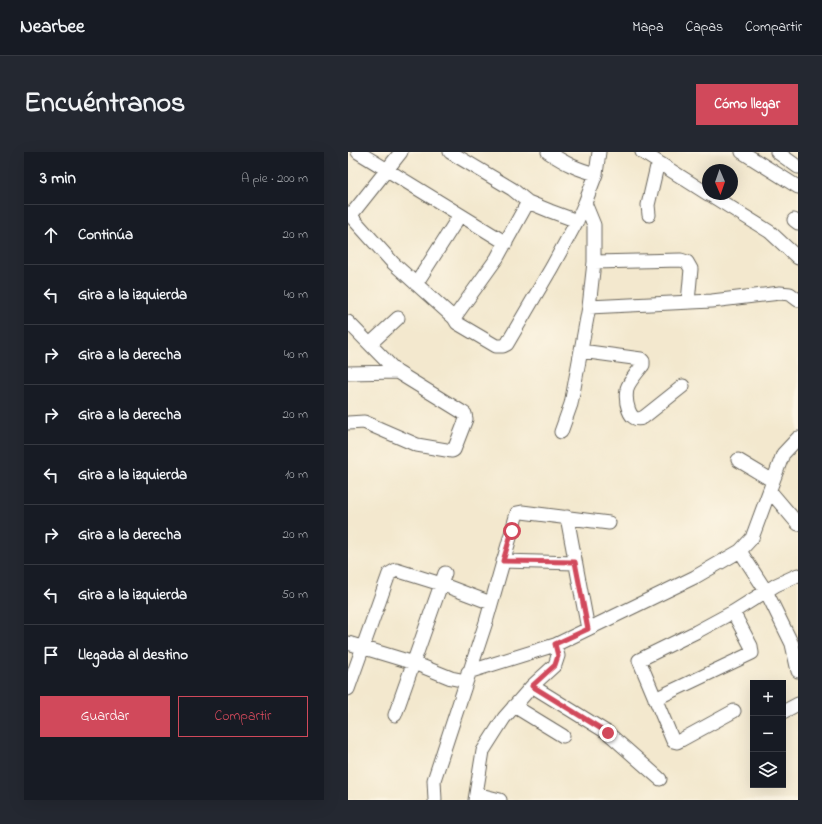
<!DOCTYPE html>
<html lang="es">
<meta charset="utf-8">
<style>
body{margin:0;font-family:"Indie Flower",sans-serif;background:#242831;color:#f1f3f6}
.controls{position:absolute;right:12px;bottom:12px;display:grid;overflow:hidden;border-radius:0px;box-shadow:0 4px 16px #0002}
.controls button{width:36px;height:36px;display:grid;place-items:center;padding:0;border:0;border-bottom:1px solid #363941;background:#171b24;color:#f1f3f6;font:20px sans-serif}
.compass{position:absolute;left:354px;top:12px;width:36px;height:36px;border-radius:50%;background:#171b24;box-shadow:0 4px 16px #0002;rotate:178deg}
.stop{position:absolute;width:12px;height:12px;margin:-9px;border:3px solid #d1495b;border-radius:50%;background:#fff}
.stop.end{background:#d1495b;border-color:#fff;box-shadow:0 1px 4px #0008}
.list{margin:0;padding:0;list-style:none}
h2{display:flex;justify-content:space-between;align-items:center;height:52px;margin:0;padding:0 16px;font-size:17px}
h2 small{font-size:13px;font-weight:400;color:#9ea1a6}
.list li{display:grid;grid-template-columns:26px 1fr auto;gap:12px;align-items:center;box-sizing:border-box;height:60px;padding:0 16px;border-top:1px solid #363941}
.list b{display:block;font-size:15px;white-space:nowrap}
.list em{font-size:13px;font-style:normal;color:#9ea1a6}
.actions{display:flex;gap:8px;padding:12px 16px}
.actions a{flex:1;padding:9px 0;border:1px solid #d1495b;border-radius:0px;text-align:center;font-size:14px;color:#d1495b}
.actions .main{background:#d1495b;color:#fff}
.icon{flex:none;width:22px;height:22px;fill:none;stroke:currentColor;stroke-width:2;stroke-linecap:round;stroke-linejoin:round}
.map{position:relative;flex:none;width:450px;height:648px;overflow:hidden;border-radius:0px}
header{display:flex;align-items:center;gap:24px;box-sizing:border-box;height:56px;padding:0 20px;background:#171b24;border-bottom:1px solid #363941}
header strong{font-size:19px}
nav{display:flex;gap:22px;margin-inline-start:auto;font-size:14px}
.intro{display:flex;align-items:center;justify-content:space-between;box-sizing:border-box;height:96px;padding:0 24px}
h1{margin:0;font-size:28px}
.button{padding:10px 18px;border-radius:0px;background:#d1495b;color:#fff;font-size:14px;font-weight:700}
main{display:flex;gap:24px;padding:0 24px}
aside{flex:1;background:#171b24;border-radius:0px;box-shadow:0 4px 16px #0002}
.map>svg:first-child{display:block}
.lines{fill:none;stroke-linecap:round;stroke-linejoin:round}
.minor-casing{stroke:#67635a;stroke-width:15}
.minor{stroke:#fff;stroke-width:13}
.route{stroke:#d1495b;stroke-width:5}
</style>
<header>
<strong>Nearbee</strong>
<nav><a>Mapa</a><a>Capas</a><a>Compartir</a></nav>
</header>
<div class="intro"><h1>Encuéntranos</h1><a class="button">Cómo llegar</a></div>
<main>
<aside>
<h2>3 min<small>A pie · 200 m</small></h2>
<ul class="list">
<li><svg class="icon" aria-label="ahead" viewBox="0 0 24 24"><path d="M12 20V5M6 11l6-6 6 6"/></svg><div><b>Continúa</b></div><em>20 m</em></li>
<li><svg class="icon" aria-label="left" viewBox="0 0 24 24"><path d="M17 20v-9H6M10 6l-5 5 5 5"/></svg><div><b>Gira a la izquierda</b></div><em>40 m</em></li>
<li><svg class="icon" aria-label="right" viewBox="0 0 24 24"><path d="M7 20v-9h11M14 6l5 5-5 5"/></svg><div><b>Gira a la derecha</b></div><em>40 m</em></li>
<li><svg class="icon" aria-label="right" viewBox="0 0 24 24"><path d="M7 20v-9h11M14 6l5 5-5 5"/></svg><div><b>Gira a la derecha</b></div><em>20 m</em></li>
<li><svg class="icon" aria-label="left" viewBox="0 0 24 24"><path d="M17 20v-9H6M10 6l-5 5 5 5"/></svg><div><b>Gira a la izquierda</b></div><em>10 m</em></li>
<li><svg class="icon" aria-label="right" viewBox="0 0 24 24"><path d="M7 20v-9h11M14 6l5 5-5 5"/></svg><div><b>Gira a la derecha</b></div><em>20 m</em></li>
<li><svg class="icon" aria-label="left" viewBox="0 0 24 24"><path d="M17 20v-9H6M10 6l-5 5 5 5"/></svg><div><b>Gira a la izquierda</b></div><em>50 m</em></li>
<li><svg class="icon" aria-label="arrive" viewBox="0 0 24 24"><path d="M6 21V4h12l-3 4 3 4H6"/></svg><div><b>Llegada al destino</b></div></li>
</ul>
<div class="actions"><a class="main">Guardar</a><a>Compartir</a></div>
</aside>
<div class="map">
<svg width="450" height="648" viewBox="0 0 450 648">
<rect width="100%" height="100%" fill="#fcf5e5"/>
<filter id="ink" filterUnits="userSpaceOnUse"><feTurbulence type="fractalNoise" baseFrequency=".025" numOctaves="2"/><feDisplacementMap in="SourceGraphic" scale="8" xChannelSelector="R" yChannelSelector="G"/><feConvolveMatrix kernelMatrix="1 2 1 2 8 2 1 2 1" color-interpolation-filters="sRGB"/></filter>
<filter id="wash" filterUnits="userSpaceOnUse"><feTurbulence type="fractalNoise" baseFrequency=".012" numOctaves="4" result="noise"/><feDisplacementMap in="SourceGraphic" scale="16" xChannelSelector="R" yChannelSelector="G"/><feGaussianBlur stdDeviation="0.9" result="paint"/><feColorMatrix in="noise" values="0 0 0 0 0 0 0 0 0 0 0 0 0 0 0 0 0 1.4 0 .05"/><feComposite in="paint" operator="in"/></filter>
<g filter="url(#wash)">
<rect width="100%" height="100%" fill="#f3e8ce"/>
</g>
<g filter="url(#ink)">
<g class="lines">
<defs>
<path id="minor" d="M10,0L158,91
M102,0L164,37L180,50L202,59L229,69
M200,0C217,11 228,17 248,22
M294,0L360,42
M394,0L450,35
M429,0L450,15
M361,42L422,80L450,106
M0,61L45,111L106,166L149,106L180,50
M3,63L53,0
M301,63L300,53L310,10
M446,68L450,71
M246,110L333,108L339,110L343,117L340,150
M68,132L112,63
M241,155L364,149L432,141L442,142L450,148
M106,166L109,171L148,194H155L159,192L204,115L229,69L237,51L248,22L251,0
M0,170L49,220L114,260L117,262L118,267L106,298L104,299L69,293L16,270L0,271
M22,192L50,166
M233,199L293,207L295,209V213C291,218 280,231 279,237C277,247 280,274 296,265L335,234
M0,221L49,220
M213,280L223,252L241,155L246,110V73L237,51
M390,308L425,329
M422,339L450,372
M219,365L240,477
M392,399L418,439L444,492L450,519
M155,409L227,411
M0,491L66,511L103,526L118,529
M120,520L207,493L347,425L392,399L404,386L435,302L450,286
M184,534L260,581L312,627
M0,537L41,422L48,418L93,432L143,451
M307,547L404,501L403,494L385,460
M166,554L215,584
M386,559L333,588L329,590L325,589L291,508L348,480L385,460L428,433L450,423
M435,560L450,552
M47,563L97,421
M128,642L152,648
M87,648L86,628L138,470L169,361L174,360L261,371
M127,648L135,599L156,566L184,534L207,513L210,504L207,493"/>
</defs>
<use href="#minor" class="minor-casing"/>
<use href="#minor" class="minor"/>
</g>
</g>
<g class="lines" filter="url(#ink)">
<path class="route" d="M164,379L155,409L227,410L240,477L207,492L210,504L207,513L184,534L260,581"/>
</g>
</svg>
<div class="controls">
<button>+</button>
<button>−</button>
<button><svg class="icon" aria-label="layers" viewBox="0 0 24 24"><path d="M12 4l9 5-9 5-9-5zM3 14l9 5 9-5"/></svg></button>
</div>
<svg class="compass" viewBox="-18 -18 36 36"><path d="M0-13l5 13h-10z" fill="#e53935"/><path d="M0 13l5-13h-10z" fill="#9ea1a6"/></svg>
<div class="stop" style="left:164px;top:379px"></div>
<div class="stop end" style="left:260px;top:581px"></div>
</div>
</main>
